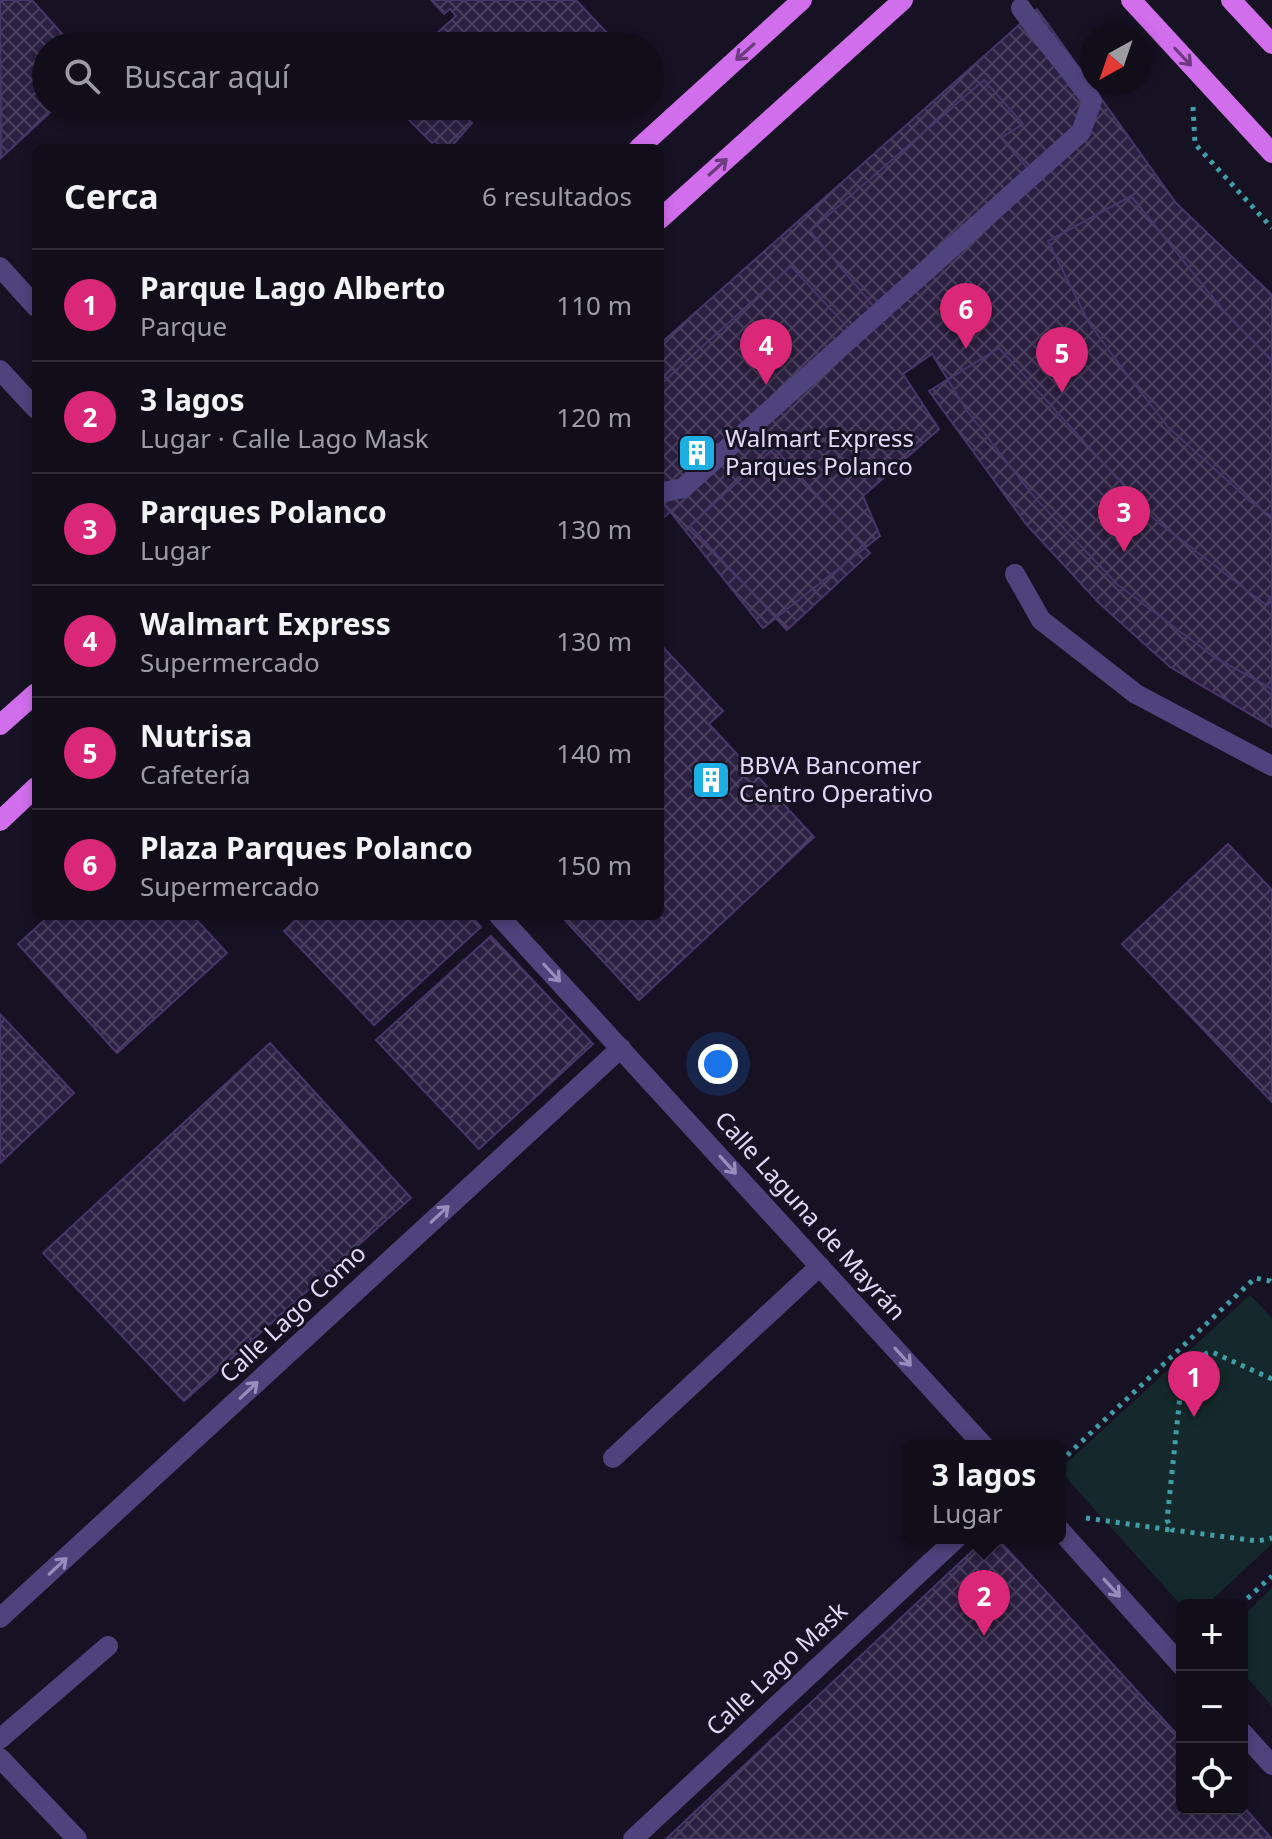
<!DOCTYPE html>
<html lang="es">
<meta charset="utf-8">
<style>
body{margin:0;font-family:"Noto Sans",sans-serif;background:#1a1723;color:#f1f3f6}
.controls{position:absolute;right:24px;bottom:24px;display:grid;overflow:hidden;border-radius:12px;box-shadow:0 4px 12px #0003}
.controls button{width:72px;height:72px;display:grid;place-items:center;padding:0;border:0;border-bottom:2px solid #302e39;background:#110e1a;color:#f1f3f6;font:40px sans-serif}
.compass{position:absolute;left:1080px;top:24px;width:72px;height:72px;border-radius:50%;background:#110e1a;box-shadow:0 4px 12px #0003;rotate:220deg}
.you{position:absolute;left:718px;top:1064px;width:28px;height:28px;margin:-20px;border:6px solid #fff;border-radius:50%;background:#1a73e8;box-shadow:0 0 0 12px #1a73e833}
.badge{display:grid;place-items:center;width:52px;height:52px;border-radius:50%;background:#db2777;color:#fff;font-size:26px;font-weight:700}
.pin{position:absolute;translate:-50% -66px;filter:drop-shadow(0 2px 4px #0008)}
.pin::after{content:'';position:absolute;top:42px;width:28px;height:24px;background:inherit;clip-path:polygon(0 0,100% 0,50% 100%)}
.popup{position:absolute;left:902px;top:1440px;width:164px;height:104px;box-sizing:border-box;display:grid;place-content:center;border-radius:12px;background:#110e1a;filter:drop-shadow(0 2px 6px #0005);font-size:26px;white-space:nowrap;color:#9c9ca2}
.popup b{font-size:30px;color:#f1f3f6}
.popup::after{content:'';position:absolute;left:50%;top:100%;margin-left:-16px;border:16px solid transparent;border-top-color:#110e1a}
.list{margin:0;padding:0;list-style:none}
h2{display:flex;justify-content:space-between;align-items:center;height:104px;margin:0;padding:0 32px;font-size:34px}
h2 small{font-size:26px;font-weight:400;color:#9c9ca2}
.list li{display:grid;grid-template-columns:52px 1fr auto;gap:24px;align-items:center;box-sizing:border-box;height:112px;padding:0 32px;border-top:2px solid #302e39}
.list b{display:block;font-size:30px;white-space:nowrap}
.list p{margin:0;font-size:26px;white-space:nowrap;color:#9c9ca2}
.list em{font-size:26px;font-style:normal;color:#9c9ca2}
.icon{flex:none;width:44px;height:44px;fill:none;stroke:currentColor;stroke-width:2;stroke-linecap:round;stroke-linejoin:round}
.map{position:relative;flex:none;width:1272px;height:1839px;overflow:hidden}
.search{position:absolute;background:#110e1a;box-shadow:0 4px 12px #0003;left:32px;top:32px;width:632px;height:88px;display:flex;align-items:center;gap:20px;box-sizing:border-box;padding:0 28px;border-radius:44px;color:#9c9ca2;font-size:30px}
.panel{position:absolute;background:#110e1a;box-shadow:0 4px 12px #0003;left:32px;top:144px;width:632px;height:776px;border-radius:12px}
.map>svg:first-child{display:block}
.green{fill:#15292c}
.building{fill:url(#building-cross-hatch);stroke:#48356b;stroke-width:2}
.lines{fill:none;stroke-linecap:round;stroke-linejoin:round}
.path{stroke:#3f9ea8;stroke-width:5;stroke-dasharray:4 6;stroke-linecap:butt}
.minor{stroke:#4e437c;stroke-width:20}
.major{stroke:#d16eec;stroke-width:20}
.oneway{stroke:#6b3b7d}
.oneway2{stroke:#988ebb}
.labels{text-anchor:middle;stroke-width:6;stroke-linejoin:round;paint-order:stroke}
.poi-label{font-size:24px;fill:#e2d9fa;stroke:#171223;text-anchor:start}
.street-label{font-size:24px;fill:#e2d9fa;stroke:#171223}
</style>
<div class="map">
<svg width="1272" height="1839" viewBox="0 0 1272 1839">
<defs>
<pattern id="building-cross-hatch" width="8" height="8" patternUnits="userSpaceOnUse" patternTransform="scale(2)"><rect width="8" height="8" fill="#2c2042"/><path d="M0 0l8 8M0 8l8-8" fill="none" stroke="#4a405e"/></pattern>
</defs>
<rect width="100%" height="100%" fill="#171223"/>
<path class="green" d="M1250,1295L1272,1318V1544L1206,1605L1182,1606L1060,1471V1469Z
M1272,1588V1706L1242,1672V1617Z"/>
<path class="building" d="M0,0H32L73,46H46V106H57L1,158Z
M431,0H576L606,32L590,46H423L456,16L450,9L444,14Z
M1037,9L1176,203L1272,295V689L1214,657L1118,585L1035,498L967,411L932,354L903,374L939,429L863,496L880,536L763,628L660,499V344Z
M984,80L1023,124L1001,138L1034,176L885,320L810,231Z
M397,106H463L459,109L472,123L450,148H442L435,141L432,143L396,107Z
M1131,196L1223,310L1272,361V517L1250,501L1168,427L1122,368L1089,323L1048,241Z
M791,266L858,339L660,521V385Z
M999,348L1154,519L1266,605L1272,595V727L1170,667L1099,603L1026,524L929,391Z
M774,448L870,553L787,630L690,526Z
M660,644L723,711L709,724L814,837L639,1000L561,916H660Z
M1228,844L1272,890V1102L1122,944Z
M49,916H193L227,953L117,1053L18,944Z
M300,916H471L481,927L374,1025L284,931Z
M491,936L593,1044L479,1149L376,1040Z
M0,1014L74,1093L0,1163Z
M270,1043L411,1198L184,1401L43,1253Z
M986,1538H997L1182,1740V1809H1242V1805L1272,1839H666Z"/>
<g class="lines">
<path class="path" d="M1193,107L1195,144L1272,228
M1272,1379L1212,1352C1200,1354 1186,1365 1182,1377L1167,1520L1172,1530L1258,1541L1272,1538
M1060,1462L1255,1278L1270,1281L1272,1283
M1086,1518L1171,1530
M1240,1605L1272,1576"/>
<path class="minor" d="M0,267L36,307
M0,370L36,409
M660,493L683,488L1081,132L1092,101C1070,69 1043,40 1021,8
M1015,574L1041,620L1136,694L1272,766
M499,916L984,1446
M613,1458L820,1266
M1060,1530L1182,1666
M0,1618L621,1048
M1242,1732L1272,1765
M0,1739L108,1646
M0,1758L77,1839
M633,1839L957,1538"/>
<path class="major" d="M1131,0L1272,153
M1231,0L1272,44
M639,148L802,0
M660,219L903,0
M0,725L36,693
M0,821L36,787"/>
</g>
<defs><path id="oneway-shaft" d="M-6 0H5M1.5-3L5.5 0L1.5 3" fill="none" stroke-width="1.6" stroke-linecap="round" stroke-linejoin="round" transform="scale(2)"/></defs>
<g class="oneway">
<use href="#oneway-shaft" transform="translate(745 52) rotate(138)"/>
<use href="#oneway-shaft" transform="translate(1183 57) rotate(47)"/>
<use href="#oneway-shaft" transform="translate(718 167) rotate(-42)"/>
</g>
<g class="oneway2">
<use href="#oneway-shaft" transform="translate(552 973) rotate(47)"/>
<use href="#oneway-shaft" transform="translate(728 1165) rotate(48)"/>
<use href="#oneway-shaft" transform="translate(440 1214) rotate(-43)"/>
<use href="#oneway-shaft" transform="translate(903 1357) rotate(48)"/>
<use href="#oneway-shaft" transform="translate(249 1390) rotate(-43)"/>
<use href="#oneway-shaft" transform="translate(58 1566) rotate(-43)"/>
<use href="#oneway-shaft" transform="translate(1112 1588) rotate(48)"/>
</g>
<defs>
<symbol id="building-square" viewBox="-11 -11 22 22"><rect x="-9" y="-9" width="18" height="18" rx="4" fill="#1dafe1" stroke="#171223"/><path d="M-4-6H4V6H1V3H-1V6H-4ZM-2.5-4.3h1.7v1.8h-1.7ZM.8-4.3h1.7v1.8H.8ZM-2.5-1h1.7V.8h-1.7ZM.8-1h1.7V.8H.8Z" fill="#fff"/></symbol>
</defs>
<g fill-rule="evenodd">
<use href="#building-square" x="675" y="431" width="44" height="44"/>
<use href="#building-square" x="689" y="758" width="44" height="44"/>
</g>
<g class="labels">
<g class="poi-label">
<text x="725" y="447">Walmart Express<tspan x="725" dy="28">Parques Polanco</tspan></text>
<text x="739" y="774">BBVA Bancomer<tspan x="739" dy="28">Centro Operativo</tspan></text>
</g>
<g class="street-label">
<text transform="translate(810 1216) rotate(48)" y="8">Calle Laguna de Mayrán</text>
<text transform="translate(293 1314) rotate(-43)" y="8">Calle Lago Como</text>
<text transform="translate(777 1669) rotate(-43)" y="8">Calle Lago Mask</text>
</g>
</g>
</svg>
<div class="controls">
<button>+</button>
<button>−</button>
<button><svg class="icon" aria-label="locate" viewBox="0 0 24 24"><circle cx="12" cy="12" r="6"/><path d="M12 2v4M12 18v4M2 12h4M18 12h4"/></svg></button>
</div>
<svg class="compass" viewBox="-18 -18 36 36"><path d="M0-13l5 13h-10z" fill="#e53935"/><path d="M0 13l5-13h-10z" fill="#9c9ca2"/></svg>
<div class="you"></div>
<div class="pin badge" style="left:1194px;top:1417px">1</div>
<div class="pin badge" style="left:984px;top:1636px">2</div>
<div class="popup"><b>3 lagos</b>Lugar</div>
<div class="pin badge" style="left:1124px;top:552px">3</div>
<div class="pin badge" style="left:766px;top:385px">4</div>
<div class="pin badge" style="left:1062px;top:393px">5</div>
<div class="pin badge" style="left:966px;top:349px">6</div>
<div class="search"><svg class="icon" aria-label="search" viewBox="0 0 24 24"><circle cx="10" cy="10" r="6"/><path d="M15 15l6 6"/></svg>Buscar aquí</div>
<section class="panel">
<h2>Cerca<small>6 resultados</small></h2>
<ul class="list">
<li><span class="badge">1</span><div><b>Parque Lago Alberto</b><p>Parque</p></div><em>110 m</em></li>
<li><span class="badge">2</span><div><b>3 lagos</b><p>Lugar · Calle Lago Mask</p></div><em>120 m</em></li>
<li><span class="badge">3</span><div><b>Parques Polanco</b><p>Lugar</p></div><em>130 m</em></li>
<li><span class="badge">4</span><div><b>Walmart Express</b><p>Supermercado</p></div><em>130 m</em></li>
<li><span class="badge">5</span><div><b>Nutrisa</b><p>Cafetería</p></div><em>140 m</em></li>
<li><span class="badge">6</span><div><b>Plaza Parques Polanco</b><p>Supermercado</p></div><em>150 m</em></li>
</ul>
</section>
</div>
